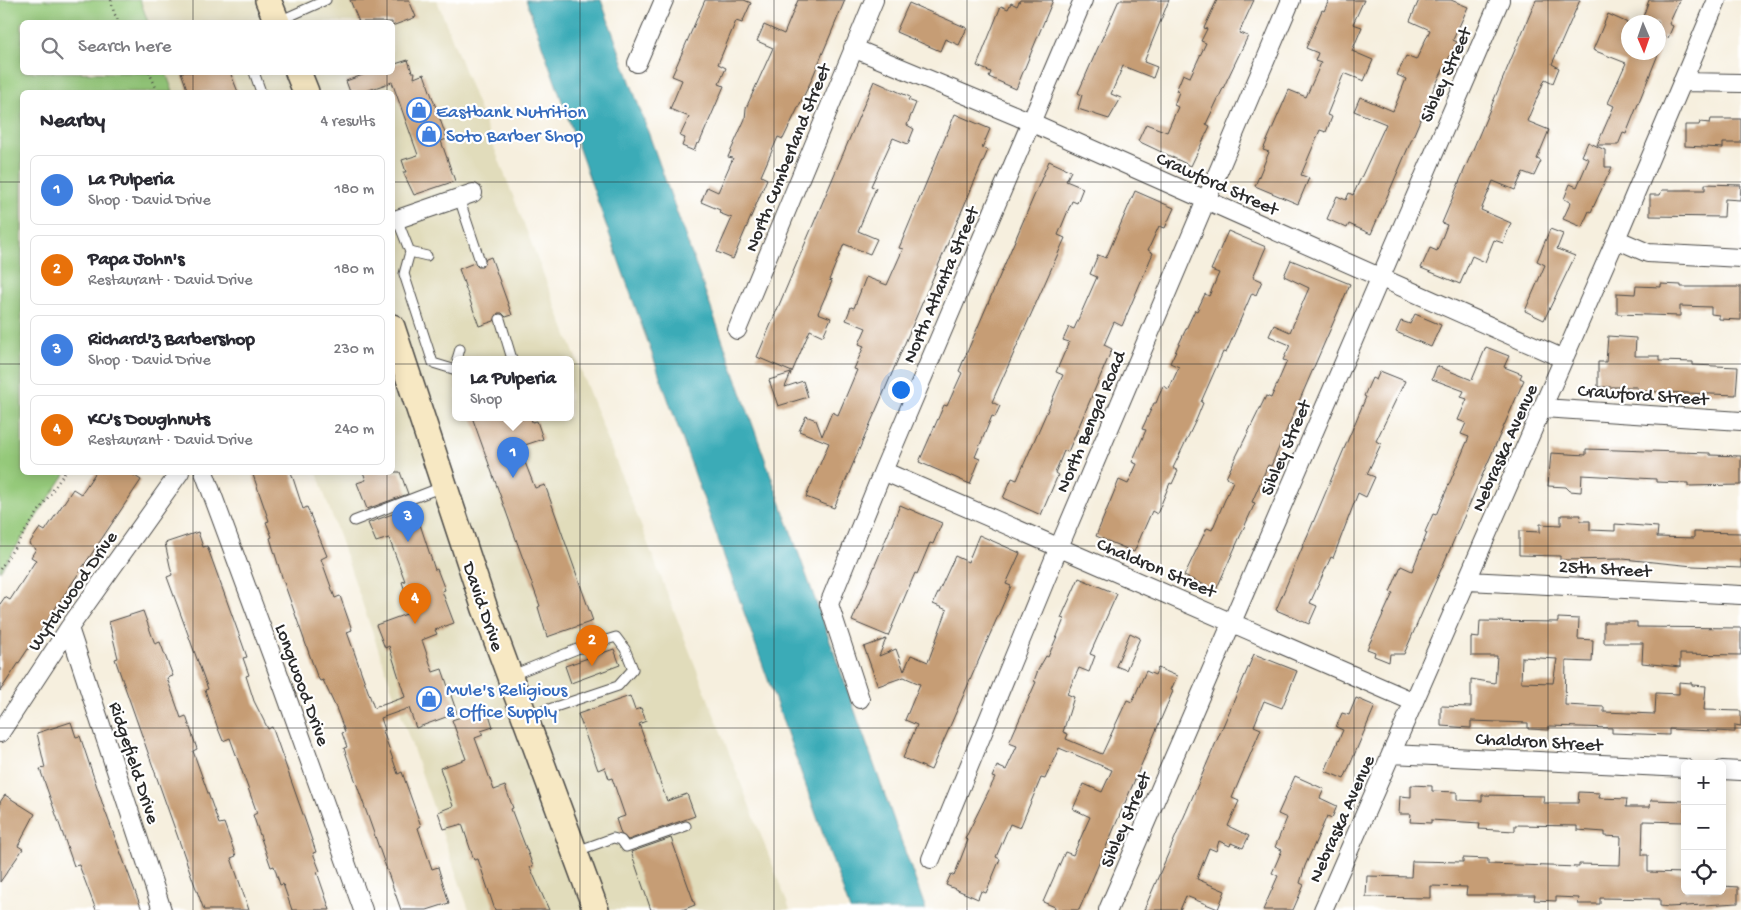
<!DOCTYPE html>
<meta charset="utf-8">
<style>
body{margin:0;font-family:"Gochi Hand",sans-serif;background:#f2f2f3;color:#2b2b33}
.controls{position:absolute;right:15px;bottom:15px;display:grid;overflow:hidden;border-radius:8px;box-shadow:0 2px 12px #0003}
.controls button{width:45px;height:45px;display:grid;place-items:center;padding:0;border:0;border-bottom:1px solid #e1e1e2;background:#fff;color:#2b2b33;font:25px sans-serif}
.compass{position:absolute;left:1621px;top:15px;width:45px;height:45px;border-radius:50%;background:#fff;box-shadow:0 2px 12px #0003;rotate:178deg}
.you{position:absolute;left:900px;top:389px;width:18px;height:18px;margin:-12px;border:4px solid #fff;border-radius:50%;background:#1a73e8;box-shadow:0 0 0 8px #1a73e833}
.badge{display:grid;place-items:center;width:32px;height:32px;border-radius:50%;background:#db2777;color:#fff;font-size:16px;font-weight:700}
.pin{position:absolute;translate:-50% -41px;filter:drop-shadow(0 1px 2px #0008)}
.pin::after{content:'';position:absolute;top:26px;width:18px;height:15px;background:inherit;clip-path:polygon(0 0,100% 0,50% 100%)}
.popup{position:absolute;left:452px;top:356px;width:122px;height:65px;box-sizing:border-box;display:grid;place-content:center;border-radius:8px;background:#fff;filter:drop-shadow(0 1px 4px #0005);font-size:16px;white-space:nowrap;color:#7c7c81}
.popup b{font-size:19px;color:#2b2b33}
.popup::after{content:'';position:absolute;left:50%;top:100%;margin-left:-10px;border:10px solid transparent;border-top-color:#fff}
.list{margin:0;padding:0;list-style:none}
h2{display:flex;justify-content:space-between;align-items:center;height:65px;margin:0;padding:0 20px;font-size:21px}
h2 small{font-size:16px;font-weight:400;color:#7c7c81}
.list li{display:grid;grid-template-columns:32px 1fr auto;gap:15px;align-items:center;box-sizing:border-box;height:70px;margin:0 10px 10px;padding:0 10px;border:1px solid #e1e1e2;border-radius:8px}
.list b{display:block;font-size:19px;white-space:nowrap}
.list p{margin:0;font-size:16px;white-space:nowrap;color:#7c7c81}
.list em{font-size:16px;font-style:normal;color:#7c7c81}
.icon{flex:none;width:28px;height:28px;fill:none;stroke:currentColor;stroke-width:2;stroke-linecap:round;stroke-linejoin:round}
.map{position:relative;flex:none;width:1741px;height:910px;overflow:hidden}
.search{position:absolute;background:#fff;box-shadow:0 2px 12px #0003;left:20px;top:20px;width:375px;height:55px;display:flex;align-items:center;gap:12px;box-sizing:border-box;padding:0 18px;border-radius:8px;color:#7c7c81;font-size:19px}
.panel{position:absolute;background:#fff;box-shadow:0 2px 12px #0003;left:20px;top:90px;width:375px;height:385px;border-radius:8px}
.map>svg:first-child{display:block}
.built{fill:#e1dcbb;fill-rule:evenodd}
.green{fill:#95c97a;stroke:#607a52}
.water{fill:#3aabb7;stroke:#326b71}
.building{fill:#c69d75;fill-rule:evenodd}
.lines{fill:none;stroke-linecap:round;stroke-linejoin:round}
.lane-casing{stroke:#494846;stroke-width:11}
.street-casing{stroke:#494846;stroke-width:20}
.secondary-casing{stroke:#494846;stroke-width:28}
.path{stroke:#494846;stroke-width:2.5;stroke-dasharray:1 4;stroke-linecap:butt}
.lane{stroke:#fff;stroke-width:9}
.street{stroke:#fff;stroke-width:18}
.secondary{stroke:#f7e8c3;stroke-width:25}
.grid{fill:none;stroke:#2b2b2b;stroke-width:1;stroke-opacity:0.55}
.labels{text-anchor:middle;stroke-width:4.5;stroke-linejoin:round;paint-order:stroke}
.street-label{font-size:19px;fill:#2b2b2b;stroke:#fff}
.shop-label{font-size:19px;fill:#366cbe;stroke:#fff;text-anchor:start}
</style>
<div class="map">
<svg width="1741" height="910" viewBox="0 0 1741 910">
<rect width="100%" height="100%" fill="#fff"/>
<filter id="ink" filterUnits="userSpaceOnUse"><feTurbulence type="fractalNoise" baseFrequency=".02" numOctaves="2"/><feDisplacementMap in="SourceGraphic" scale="10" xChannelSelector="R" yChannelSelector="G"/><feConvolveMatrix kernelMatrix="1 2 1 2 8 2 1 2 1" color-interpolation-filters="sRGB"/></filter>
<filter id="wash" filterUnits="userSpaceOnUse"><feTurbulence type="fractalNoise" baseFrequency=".0096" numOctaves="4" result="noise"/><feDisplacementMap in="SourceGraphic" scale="20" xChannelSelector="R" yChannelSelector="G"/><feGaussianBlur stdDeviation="1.12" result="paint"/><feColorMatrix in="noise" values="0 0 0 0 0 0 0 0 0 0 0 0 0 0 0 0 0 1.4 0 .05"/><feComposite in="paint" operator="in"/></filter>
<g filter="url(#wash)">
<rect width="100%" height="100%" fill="#f6efde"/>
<path class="built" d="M140,0H437L790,910H469L317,473L392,472V92H173L166,73L392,72V22H148ZM456,359H570V417H456Z"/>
<path class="green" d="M0,0H140L148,22H22V72L166,73L173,92H22V472L66,473L0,571Z"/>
<path class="water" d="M526,0H601L926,910H850Z"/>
<g id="blocks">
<path class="building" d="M350,0H409L416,17L392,26V22H359Z
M705,0H744L751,3L742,23L736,21L718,64L726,68L719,84L724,86L699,144L697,143L694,151L682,146L685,138L680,136L689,117L670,109L682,80L672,76Z
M798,0H845L811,81L783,139L778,137L761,176L767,179L733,259L717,252L732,218L719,213L720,210L701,202L707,187L718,192L733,158L728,157L745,119L746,108L773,48L757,41L764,25L784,34Z
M1020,0H1053L1016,89L989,77L991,72L977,66L1001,6L1008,9L1011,3L1017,6Z
M1119,0H1169L1144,62L1157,67L1153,78L1123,66L1111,94L1121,98L1109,119L1078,109L1082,95L1078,93Z
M1217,0H1254L1239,33L1248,36L1206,124L1210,126L1191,166L1138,141L1146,124L1167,132L1178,107L1174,105L1179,92L1176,91L1183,74L1190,77L1206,43L1201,41L1207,29L1204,28Z
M1329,0H1364L1353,24L1362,27L1352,51L1373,60L1364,81L1344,73L1327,115L1332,117L1326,132L1320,130L1301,175L1309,178L1298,204L1255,186L1269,152L1263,150L1289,90L1306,97L1321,63L1315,61L1318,53L1306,48L1322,10L1324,11Z
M1419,0H1451L1468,7L1453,40L1457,42L1433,90L1371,234L1349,224L1347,228L1327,219L1337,196L1346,200L1349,193L1353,195L1386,124L1354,111L1360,97L1393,111L1406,79L1397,75L1406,56L1416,60L1430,30L1410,21Z
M1536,0H1580L1552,64L1559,68L1553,83L1545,79L1527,121L1549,130L1537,159L1541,161L1534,176L1523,172L1515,190L1493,181L1481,210L1511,223L1503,243L1494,240L1485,262L1472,256L1460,284L1421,268L1430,248L1437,251L1447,225L1442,223Z
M1649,0H1680L1669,24L1673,26L1668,38L1664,36L1658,48V22H1641Z
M909,3L967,28L959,45L945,39L940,51L896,32Z
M1608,14L1628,23V52H1659L1626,134L1623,133L1618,145H1597L1614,106L1608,103L1626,63L1593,50Z
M408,60L412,72H415L414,78L424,74L447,139L441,141L455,181L414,195L403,172H406L402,160L418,155L392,82L363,92H350L346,81L371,72H392V65Z
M181,72H230L238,92H188Z
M874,81L910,97L908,100L916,103L907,125L914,129L908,144L893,138L871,186L876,188L858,231L877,239L870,254L844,244L829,280L832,281L818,313L831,318L823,336L810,330L792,372L757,357Z
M955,114L990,129L982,148L988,150L834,508L806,497L829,443L799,431L806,416L816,420L822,436L832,412L838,415L857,370L854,369L864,346L859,344L866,328L846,320L851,307L854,308L866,277L887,285L903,249L899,248Z
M1711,119H1741V143H1723V148L1685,146V125H1699L1700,122L1710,123Z
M1588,142L1605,150V167H1612L1591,212L1589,211L1582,227L1563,219L1571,202L1564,199L1570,184L1577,187L1589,159L1582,156Z
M1049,161L1071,171L1066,181L1083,188L1077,203L1072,201L1058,235L1065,238L992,402L1000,406L995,417L992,416L975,457L980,459L970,484L919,462L944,405L947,406L962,373L959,371Z
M1705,184L1741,185L1740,200L1725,199L1724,217L1650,216V195H1660L1662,190H1705Z
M1135,191L1174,208L1165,228L1159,226L1148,250L1153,253L1122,326L1114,322L1104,345L1112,349L1068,452L1064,451L1055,473L1058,475L1041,515L1003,498L1012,478L1017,480L1063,375L1056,372L1069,342L1063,340L1069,327L1074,329L1097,277L1090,274L1098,255L1106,258Z
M1550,229L1563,234L1557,249L1575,256L1544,320L1525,311L1545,265L1537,261Z
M1228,231L1266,247L1253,277L1262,281L1256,295L1252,293L1226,353L1223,352L1201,402L1203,403L1197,418L1173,468L1178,471L1172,484L1170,483L1157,514L1152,511L1134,552L1096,536L1119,480L1128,484L1137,464L1132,462L1146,430L1142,429L1154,403H1156L1163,386L1169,389L1179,367L1170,363L1195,310L1197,311L1205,294L1209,296L1219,273L1211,270Z
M491,257L512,315L506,317L502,313H498L494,321L479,326L459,269L474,263L478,267H482L486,259Z
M1291,260L1350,284L1271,466L1268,465L1252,502L1255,503L1216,590L1184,576L1207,528L1212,530L1233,481L1226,478L1235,459L1266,396L1271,398L1287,361L1283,360L1290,345L1269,336L1274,325L1290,332L1309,288L1284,276Z
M1661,284L1681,285V287H1741V320L1719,319V315L1711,314V307L1680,306V316L1617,314V293L1635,294L1636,286L1661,287Z
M1415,314L1441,325L1431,347L1396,332L1401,321L1410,324Z
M1608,336L1636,338L1635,356H1659V361L1693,362V365L1738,367L1736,395L1637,391V387H1598V362H1606Z
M1486,347L1509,356L1504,367L1522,374L1520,378L1524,380L1404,654H1390L1389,662L1374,656L1375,652L1367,649L1393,593L1390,592L1401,566L1412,571L1427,533L1425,532L1433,514L1436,515L1469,437L1461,434L1466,423L1458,420L1467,399L1461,397L1464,391L1432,379L1437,366L1472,380Z
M1380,371L1405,381L1376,441L1381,444L1367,474L1375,477L1366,497L1358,493L1333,558L1331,557L1310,603L1317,606L1309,624L1276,610L1366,397L1364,396L1372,378L1376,380Z
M791,373L785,387L803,381L808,397L778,406L769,380Z
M472,417H531L532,422L537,421L543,439L519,447L535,488L545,485L593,621L547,637L538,607L540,606Z
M1586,449L1710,453V455L1741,456V485L1688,486V483L1656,482V479L1582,475L1581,492L1570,491L1566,487L1548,486L1551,453L1586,455Z
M96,472H129L141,480L0,691V604L5,597L10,600L36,560L31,557L36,549L29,544L40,528L45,531L73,489L81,494Z
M252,472H291L303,509L307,507L327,556L321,559L335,598L340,596L352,630L347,632L374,708L405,697L389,646L385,648L376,625L412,612L402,582L405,581L389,538L376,542L368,523L414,506L435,570L437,569L445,590L442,591L454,623L435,630L437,634L422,640L433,672L442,669L457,713L416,728L409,708L381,718L385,730L383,731L398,774L402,772L421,826L418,828L432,869L438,867L449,903L427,910H401L346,754L344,748L347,747L342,733L345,732L336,708L323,680L320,681L317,676L282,577L270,538L272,537L266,522L269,521Z
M363,472H400L408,494L367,509L357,483L366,480Z
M900,505L942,523L933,544L930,543L917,574L915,573L888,636L852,621Z
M1561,515H1581L1580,521H1590V530L1615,531V524L1658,527L1657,537L1694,538V532L1741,533V568L1693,566L1623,559L1560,560V556L1519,555V531L1540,532V524L1561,525Z
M198,532L203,547L207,546L241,640L247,657L243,658L249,675L246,676L254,701L268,729L272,727L274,732L305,820L316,852L313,853L320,871L317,872L330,910H292L283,884L280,885L274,866L271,867L253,815L257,813L230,738L223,741L217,726L205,690L208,689L167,577L172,575L165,543Z
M979,535L1020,553L1006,584L1011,586L931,770L903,758L917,725L905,720L920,684L904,677L878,686L864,647L886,639L879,656L896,649L904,671L911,655L928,662L947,610L933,604L955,556L968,562Z
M1079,578L1117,594L1090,654L1095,656L1089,672L1079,668L1067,694L1074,697L1063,732L1068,734L1066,739L1102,754L1127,700L1132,702L1146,671L1155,675L1158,668L1177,676L1171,690L1173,691L1079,910H1054L1055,907L1043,902L1065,852L1073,855L1090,817L1073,809L1084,784L1102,792L1112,770L1059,748L1045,779L1041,778L1020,828L1010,824L996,857L1000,859L986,893L981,891L978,899L946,885L951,874L954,876L968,840L965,839L995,778L992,777L997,766L1006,770L1017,746L1009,743L1036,682L1034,681L1038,670L1046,656L1048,657L1058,634L1064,619L1061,618Z
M143,611L155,644L160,642L173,676L167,678L181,718L186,716L197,749L193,751L219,824L224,823L236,856L231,858L249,910H204L194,883L115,659L118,658L109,622Z
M1558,618L1579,619L1578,639L1593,640L1592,662L1566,661L1565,705L1604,707V712L1655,714L1656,693L1679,694V682L1692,683V685L1706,686L1704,710L1741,711V726L1735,725V732L1669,729V735L1612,733V728L1549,726V730L1528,729V723L1471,721V728L1441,726V706L1471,707V679L1495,683L1497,656H1471V637L1479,638L1480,621L1558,622ZM1522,657L1557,659L1553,683L1521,682Z
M1604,622H1637V627L1741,628V655L1680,654V667L1642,663L1643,643H1604Z
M1130,633L1140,638L1126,670L1116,666Z
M614,649L620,665L571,683L565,666Z
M1254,654L1297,671L1282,708L1264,701L1254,726L1261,729L1232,798L1239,801L1228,826L1249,836L1243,848L1231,843L1230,846L1219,841L1216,851L1209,848L1199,873L1197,879L1225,891L1218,909L1186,896L1180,910H1144Z
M630,696L635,710L641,708L646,721L639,724L667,801L687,794L695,816L628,840L621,834L616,819L625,816L612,778L609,779L605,767L598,770L578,714Z
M1356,698L1375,706L1344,779L1325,771L1343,730L1336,727L1342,713L1349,715Z
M487,708L493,727L481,731L483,735L475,738L494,790L505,786L513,808L511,809L533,866L530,867L549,910H495L478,859L474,860L462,824L444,829L438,812L453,806L440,768L466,759L452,720Z
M71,722L76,737L80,736L104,808L142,910H96L79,865L74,866L40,769L45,768L37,733Z
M1295,776L1324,789L1320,798L1337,806L1332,818L1327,816L1305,866L1300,883L1304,885L1293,910H1263L1278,876L1272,873L1282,850L1275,847L1287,818L1278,814Z
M1411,785L1432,786V791L1457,792V800L1482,801V795L1544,796L1543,803H1578L1579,792L1600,793L1599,798L1627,799L1626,807H1650L1651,800L1685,801V822L1643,821L1642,855H1648V872L1685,873V891H1722V886L1738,887V903L1669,907L1660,906V899L1600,898V904H1578L1579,898L1556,897V901L1534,900L1535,895H1466L1467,887L1431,886V898L1366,897L1367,876L1411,877L1412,861L1463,862V858L1488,859V864L1579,867V864L1620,865L1621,837L1605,836V832L1577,830V826L1515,825V831L1479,829L1480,823L1431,820V823L1410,822L1411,814H1399L1400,796L1411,797Z
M5,795L35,814L18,846L23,849L0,882V802Z
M671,838L695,905L682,910H651L631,852Z"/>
</g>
</g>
<g filter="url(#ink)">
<use href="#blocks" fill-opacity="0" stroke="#494846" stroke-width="1"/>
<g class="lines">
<defs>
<path id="lane" d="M279,21L326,0
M254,72L261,92
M459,198L480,261
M397,219L410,252L404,274L433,363L456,370
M410,252L427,256
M500,319L512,359
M457,359L460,349
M354,521L442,487
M510,676L577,649L616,637L625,649L633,669L618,686L525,717
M577,851L613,838L621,840L626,847L686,826"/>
<path id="street" d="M853,48L1019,117L1564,359
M637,63L664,0
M1682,82L1741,83
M392,221L473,193
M1616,239L1648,253L1741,258
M737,330L874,0
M1543,408L1741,421
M883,471L1414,702
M204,472L275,664L363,910
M1468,581L1741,595
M69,628L162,910
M860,699L829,604L883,471L1083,0
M0,733L69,628L180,472
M1391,754L1685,768
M1722,770L1741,771
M931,859L1059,547L1291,0
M1108,910L1500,0
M1323,910L1616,239L1717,0"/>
<path id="secondary" d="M268,0L277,22
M298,72L306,92
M392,327L485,609L596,910"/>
</defs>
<use href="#lane" class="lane-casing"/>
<use href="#street" class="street-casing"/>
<use href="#secondary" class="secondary-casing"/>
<path class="path" d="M111,0L114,13L119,22
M149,72L158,92
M0,569L65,472"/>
<use href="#lane" class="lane"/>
<use href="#street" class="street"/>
<use href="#secondary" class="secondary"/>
</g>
</g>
<path class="grid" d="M193,0V22M387,0V22M580,0V910M774,0V910M967,0V910M1161,0V910M1354,0V910M1548,0V910M193,72V92M387,72V92M0,182H22M392,182H1741M0,364H22M392,364H1741M193,472V910M387,472V910M0,546H1741M0,728H1741"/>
<defs>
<symbol id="shop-ring" viewBox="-11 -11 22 22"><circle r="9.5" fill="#fff" stroke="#3f7fe0" stroke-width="1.5"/><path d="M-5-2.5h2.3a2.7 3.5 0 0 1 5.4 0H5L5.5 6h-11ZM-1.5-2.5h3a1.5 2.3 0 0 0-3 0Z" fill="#3f7fe0"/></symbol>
</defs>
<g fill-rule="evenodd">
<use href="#shop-ring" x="405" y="96" width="28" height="28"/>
<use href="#shop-ring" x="415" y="120" width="28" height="28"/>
<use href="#shop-ring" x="415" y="685" width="28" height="28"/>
</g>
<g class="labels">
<g class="street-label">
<text transform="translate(1444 74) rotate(-66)" y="7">Sibley Street</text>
<text transform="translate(786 157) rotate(-68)" y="7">North Cumberland Street</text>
<text transform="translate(1218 182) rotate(24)" y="7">Crawford Street</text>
<text transform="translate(939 284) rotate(-67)" y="7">North Atlanta Street</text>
<text transform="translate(1643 393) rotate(4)" y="7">Crawford Street</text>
<text transform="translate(1089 421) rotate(-67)" y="7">North Bengal Road</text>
<text transform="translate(1284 447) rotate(-67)" y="7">Sibley Street</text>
<text transform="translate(1503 447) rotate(-66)" y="7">Nebraska Avenue</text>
<text transform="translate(1157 566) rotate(23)" y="7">Chaldron Street</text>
<text transform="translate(1605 567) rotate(3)" y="7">25th Street</text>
<text transform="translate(71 590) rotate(-55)" y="7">Wytchwood Drive</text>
<text transform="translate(485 606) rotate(71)" y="7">David Drive</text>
<text transform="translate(304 684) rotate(70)" y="7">Longwood Drive</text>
<text transform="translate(1539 740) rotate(3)" y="7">Chaldron Street</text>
<text transform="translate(136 762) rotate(72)" y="7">Ridgefield Drive</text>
<text transform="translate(1340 818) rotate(-66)" y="7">Nebraska Avenue</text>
<text transform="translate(1124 819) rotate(-67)" y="7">Sibley Street</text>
</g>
<g class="shop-label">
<text x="436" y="117">Eastbank Nutrition</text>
<text x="446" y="141">Soto Barber Shop</text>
<text x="446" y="695">Mule's Religious<tspan x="446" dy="22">&amp; Office Supply</tspan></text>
</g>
</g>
</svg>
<div class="controls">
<button>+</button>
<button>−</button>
<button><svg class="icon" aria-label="locate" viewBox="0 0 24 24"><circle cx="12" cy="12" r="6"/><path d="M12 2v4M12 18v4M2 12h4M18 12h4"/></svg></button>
</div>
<svg class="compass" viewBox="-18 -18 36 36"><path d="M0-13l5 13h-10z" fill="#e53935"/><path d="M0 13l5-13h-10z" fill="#7c7c81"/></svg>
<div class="you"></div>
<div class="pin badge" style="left:513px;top:478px;background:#3f7fe0">1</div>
<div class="popup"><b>La Pulperia</b>Shop</div>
<div class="pin badge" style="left:592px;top:666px;background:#e8710a">2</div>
<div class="pin badge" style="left:408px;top:542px;background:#3f7fe0">3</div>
<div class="pin badge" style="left:415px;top:624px;background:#e8710a">4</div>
<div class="search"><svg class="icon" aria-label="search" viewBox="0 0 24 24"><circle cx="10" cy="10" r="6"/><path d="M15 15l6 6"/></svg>Search here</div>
<section class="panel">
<h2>Nearby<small>4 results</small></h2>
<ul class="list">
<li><span class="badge" style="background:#3f7fe0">1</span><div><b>La Pulperia</b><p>Shop · David Drive</p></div><em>180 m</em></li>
<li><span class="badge" style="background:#e8710a">2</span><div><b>Papa John's</b><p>Restaurant · David Drive</p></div><em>180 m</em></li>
<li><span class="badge" style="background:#3f7fe0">3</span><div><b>Richard'z Barbershop</b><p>Shop · David Drive</p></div><em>230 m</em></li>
<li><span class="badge" style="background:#e8710a">4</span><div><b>KC's Doughnuts</b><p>Restaurant · David Drive</p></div><em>240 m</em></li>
</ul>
</section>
</div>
